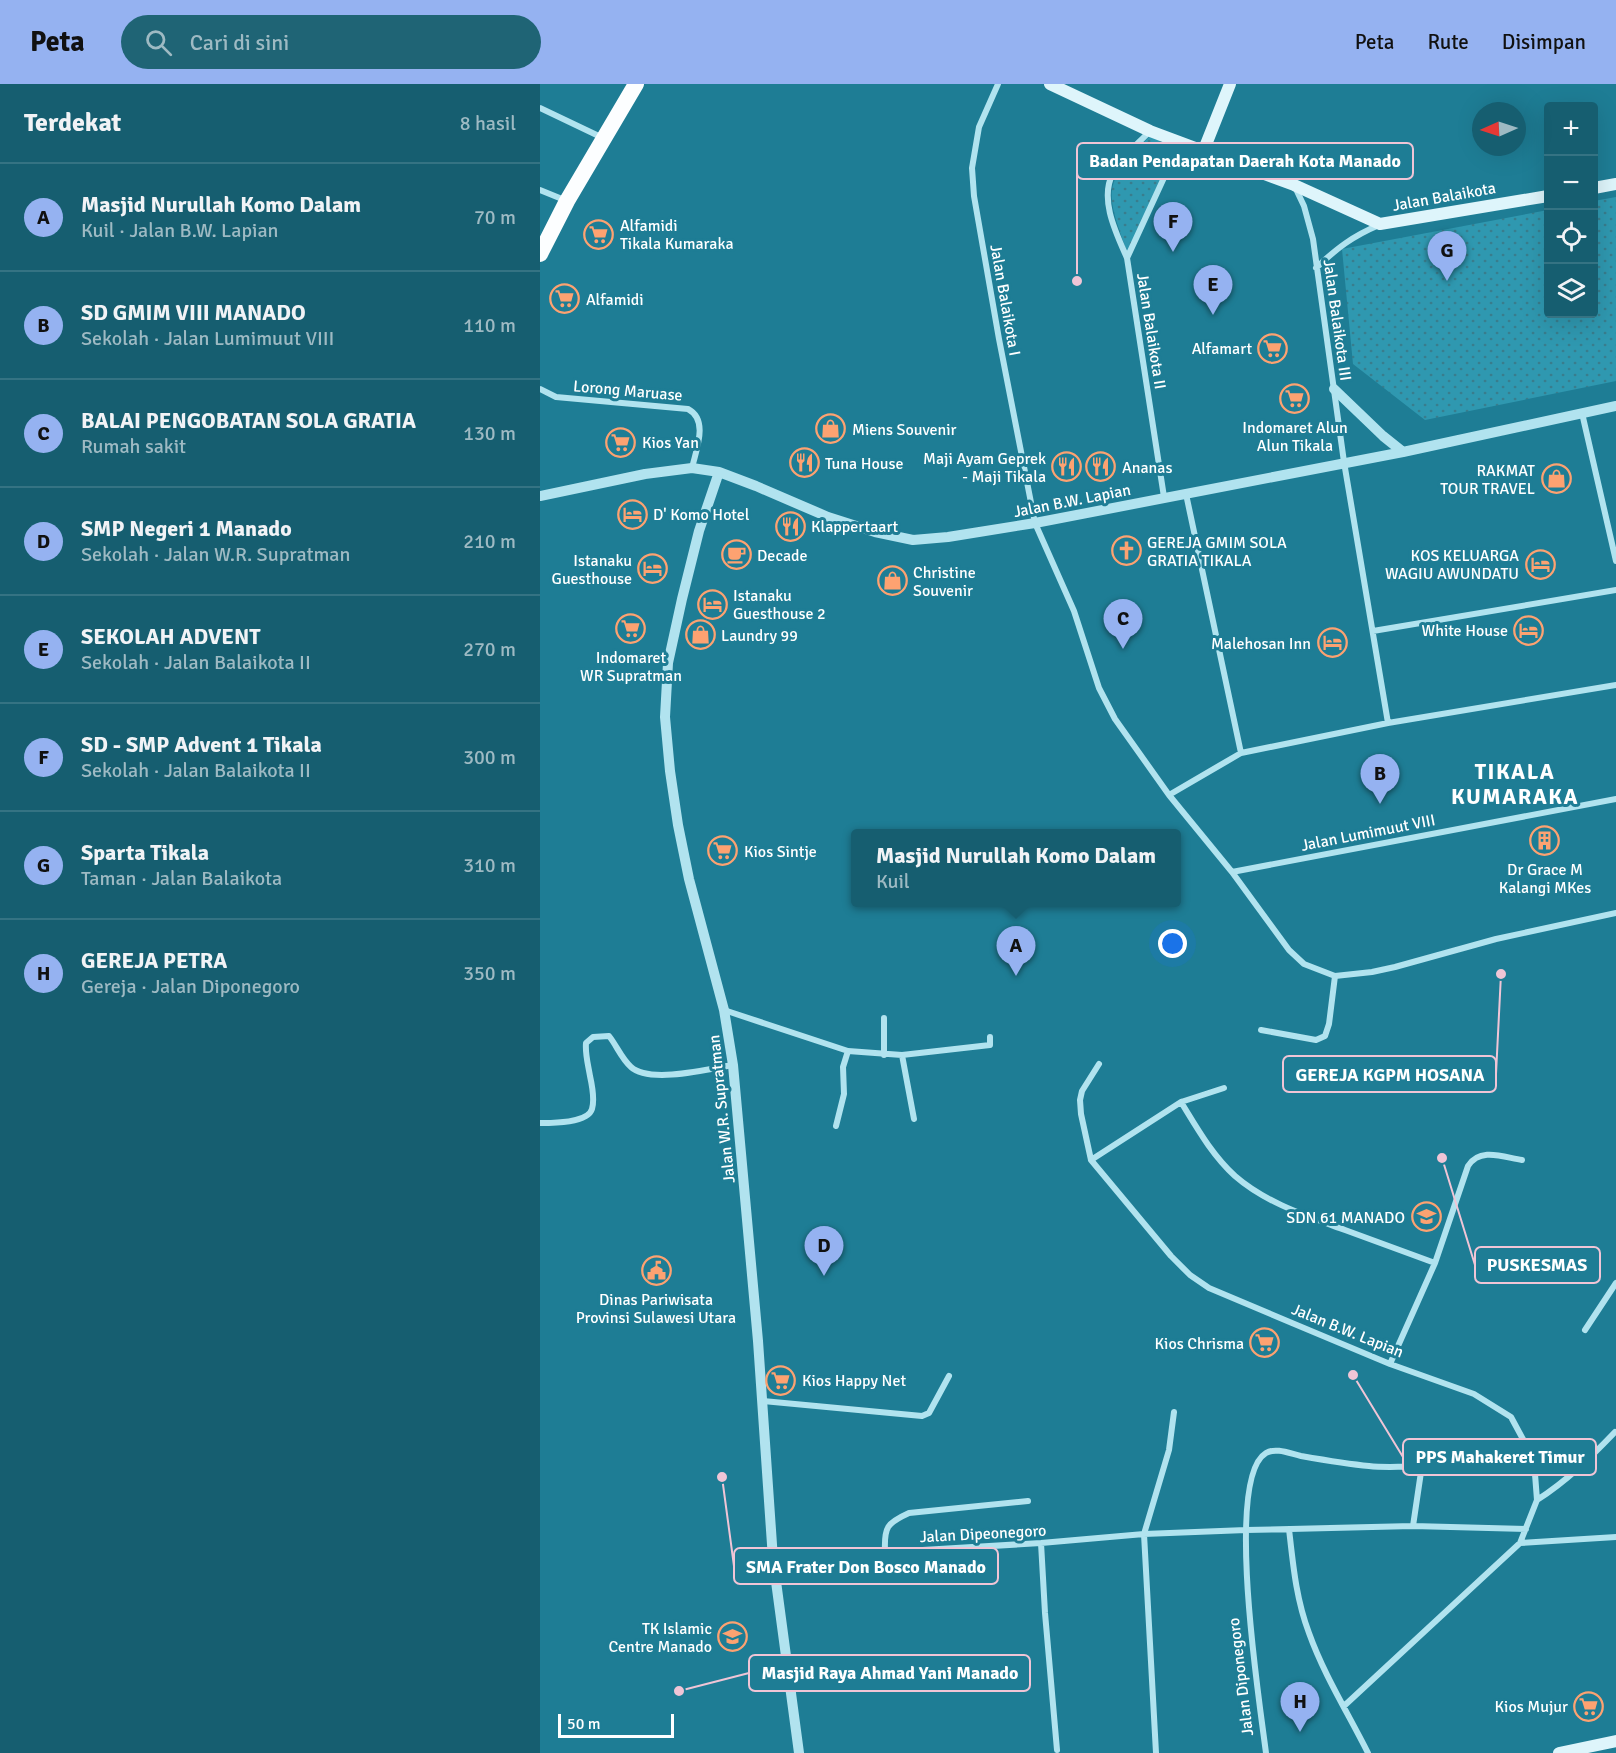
<!DOCTYPE html>
<html lang="id">
<meta charset="utf-8">
<style>
body{margin:0;font-family:Signika,sans-serif;background:#1f6475;color:#f1f3f6}
.controls{position:absolute;right:18px;top:18px;display:grid;overflow:hidden;border-radius:6px;box-shadow:0 6px 24px #0002}
.controls button{width:54px;height:54px;display:grid;place-items:center;padding:0;border:0;border-bottom:2px solid #357383;background:#165e70;color:#f1f3f6;font:30px sans-serif}
.compass{position:absolute;left:932px;top:18px;width:54px;height:54px;border-radius:50%;background:#165e70;box-shadow:0 6px 24px #0002;rotate:267deg}
.scale{position:absolute;left:18px;bottom:15px;width:116px;box-sizing:border-box;padding-left:6px;border:3px solid #fff;border-top:0;font-size:16px;line-height:21px;white-space:nowrap;color:#fff;-webkit-text-stroke:4px #1e7d95;paint-order:stroke}
.you{position:absolute;left:633px;top:860px;width:21px;height:21px;margin:-15px;border:4px solid #fff;border-radius:50%;background:#1a73e8;box-shadow:0 0 0 9px #1a73e833}
.badge{display:grid;place-items:center;width:39px;height:39px;border-radius:50%;background:#95b2f1;color:#111;font-size:20px;font-weight:700}
.pin{position:absolute;translate:-50% -50px;filter:drop-shadow(0 2px 3px #0008)}
.pin::after{content:'';position:absolute;top:32px;width:21px;height:18px;background:inherit;clip-path:polygon(0 0,100% 0,50% 100%)}
.popup{position:absolute;left:311px;top:745px;width:330px;height:78px;box-sizing:border-box;display:grid;place-content:center;border-radius:6px;background:#165e70;filter:drop-shadow(0 2px 4px #0005);font-size:20px;white-space:nowrap;color:#9ebac3}
.popup b{font-size:22px;color:#f1f3f6}
.popup::after{content:'';position:absolute;left:50%;top:100%;margin-left:-12px;border:12px solid transparent;border-top-color:#165e70}
.list{margin:0;padding:0;list-style:none}
h2{display:flex;justify-content:space-between;align-items:center;height:78px;margin:0;padding:0 24px;font-size:26px}
h2 small{font-size:20px;font-weight:400;color:#9ebac3}
.list li{display:grid;grid-template-columns:39px 1fr auto;gap:18px;align-items:center;box-sizing:border-box;height:108px;padding:0 24px;border-top:2px solid #357383}
.list b{display:block;font-size:22px;white-space:nowrap}
.list p{margin:0;font-size:20px;white-space:nowrap;color:#9ebac3}
.list em{font-size:20px;font-style:normal;color:#9ebac3}
.icon{flex:none;width:33px;height:33px;fill:none;stroke:currentColor;stroke-width:2;stroke-linecap:round;stroke-linejoin:round}
.map{position:relative;flex:none;width:1076px;height:1669px;overflow:hidden}
header{display:flex;align-items:center;gap:36px;box-sizing:border-box;height:84px;padding:0 30px;background:#95b2f1;color:#111}
header strong{font-size:28px}
nav{display:flex;gap:33px;margin-inline-start:auto;font-size:21px}
.search{width:420px;height:54px;background:#1f6475;display:flex;align-items:center;gap:15px;box-sizing:border-box;padding:0 21px;border-radius:33px;color:#9ebac3;font-size:22px}
main{display:flex}
aside{flex:1;background:#165e70}
.map>svg:first-child{display:block}
.park{fill:url(#park-dots)}
.lines{fill:none;stroke-linecap:round;stroke-linejoin:round}
.minor{stroke:#b1e3ef;stroke-width:6}
.tertiary{stroke:#b1e3ef;stroke-width:10}
.secondary{stroke:#def5fb;stroke-width:12}
.trunk{stroke:#fcfeff;stroke-width:16}
.labels{text-anchor:middle;stroke-width:6;stroke-linejoin:round;paint-order:stroke}
.street-label{font-size:16px;fill:#fff;stroke:#1e7d95}
.poi-label{font-size:16px;fill:#fff;stroke:#1e7d95;text-anchor:start}
.district-label{font-size:22px;font-weight:bold;letter-spacing:1.5px;fill:#fff;stroke:#1e7d95}
.leader{fill:none;stroke:#f0c5d6;stroke-width:2}
.callout-dot{fill:#f0c5d6;stroke:#1e7d95;stroke-width:2}
.callout{fill:#1e7d95;stroke:#f0c5d6;stroke-width:2}
.callout-label{font-size:18px;text-anchor:middle;font-weight:bold;fill:#fff}
</style>
<header>
<strong>Peta</strong>
<div class="search"><svg class="icon" aria-label="search" viewBox="0 0 24 24"><circle cx="10" cy="10" r="6"/><path d="M15 15l6 6"/></svg>Cari di sini</div>
<nav><a>Peta</a><a>Rute</a><a>Disimpan</a></nav>
</header>
<main>
<aside>
<h2>Terdekat<small>8 hasil</small></h2>
<ul class="list">
<li><span class="badge">A</span><div><b>Masjid Nurullah Komo Dalam</b><p>Kuil · Jalan B.W. Lapian</p></div><em>70 m</em></li>
<li><span class="badge">B</span><div><b>SD GMIM VIII MANADO</b><p>Sekolah · Jalan Lumimuut VIII</p></div><em>110 m</em></li>
<li><span class="badge">C</span><div><b>BALAI PENGOBATAN SOLA GRATIA</b><p>Rumah sakit</p></div><em>130 m</em></li>
<li><span class="badge">D</span><div><b>SMP Negeri 1 Manado</b><p>Sekolah · Jalan W.R. Supratman</p></div><em>210 m</em></li>
<li><span class="badge">E</span><div><b>SEKOLAH ADVENT</b><p>Sekolah · Jalan Balaikota II</p></div><em>270 m</em></li>
<li><span class="badge">F</span><div><b>SD - SMP Advent 1 Tikala</b><p>Sekolah · Jalan Balaikota II</p></div><em>300 m</em></li>
<li><span class="badge">G</span><div><b>Sparta Tikala</b><p>Taman · Jalan Balaikota</p></div><em>310 m</em></li>
<li><span class="badge">H</span><div><b>GEREJA PETRA</b><p>Gereja · Jalan Diponegoro</p></div><em>350 m</em></li>
</ul>
</aside>
<div class="map">
<svg width="1076" height="1669" viewBox="0 0 1076 1669">
<defs>
<pattern id="park-dots" width="8" height="8" patternUnits="userSpaceOnUse" patternTransform="scale(1.5)"><rect width="8" height="8" fill="#2f98b0"/><path d="M2 2h.1M6 6h.1" fill="none" stroke="#397d8d" stroke-width="1.8" stroke-linecap="round"/></pattern>
</defs>
<rect width="100%" height="100%" fill="#1e7d95"/>
<path class="park" d="M610,52L638,60L587,168C565,105 562,101 610,52Z
M1076,113V297L885,336L813,280L802,165L1008,126V230H1054V117Z"/>
<g class="lines">
<path class="minor" d="M458,0L439,43L432,84L434,112L459,255L495,439L534,527L559,604L575,635L629,711L692,788L749,866L764,880L795,892L832,888L855,883L956,855L1076,829
M0,24L63,54
M755,103L764,122L773,155L804,378L848,639
M0,106L27,117
M587,174C576,149 559,115 573,89C581,73 598,60 610,47
M776,184C797,164 813,152 839,141
M0,305L16,313L148,325C169,336 156,366 152,384
M1042,329L1076,477
M624,413L587,174L640,59
M833,547L1076,506
M701,669L848,639L1076,601
M629,711L701,669L646,410
M692,788L1076,715
M184,926L308,967L362,971L450,961V953
M344,934V971
M721,946L776,956L785,952L789,940L795,892
M362,971L374,1035
M559,980L542,1007L540,1016L541,1030L551,1076L631,1172L650,1191L669,1204L752,1239L850,1280L934,1310L971,1333L984,1357L995,1390L997,1416L980,1459
M641,1018L684,1004
M0,1039C13,1039 48,1039 52,1025C55,1015 52,1001 50,992C48,980 45,970 46,959L53,953L69,952C77,962 81,974 91,983C109,1000 170,985 193,981
M296,1042L304,1010L303,983L308,967
M551,1076L641,1018C657,1044 672,1071 695,1092C726,1119 767,1132 805,1146C835,1157 865,1168 895,1179
M1045,1246L1076,1199
M850,1280L895,1179L928,1082C940,1063 963,1073 982,1076
M223,1317L382,1332L389,1329L409,1292
M997,1416C1027,1397 1051,1373 1075,1348
M749,1445C753,1480 756,1515 769,1549C784,1591 808,1629 828,1669
M501,1459L505,1529L517,1666
M345,1467C344,1443 347,1439 369,1429L488,1417
M233,1475L501,1459L604,1450L706,1446L873,1442L986,1445
M804,1622L980,1459L1076,1453
M616,1669L604,1450L629,1366L634,1328
M726,1669C720,1621 684,1394 726,1369C736,1363 751,1370 761,1372C784,1376 807,1380 829,1382C846,1384 863,1382 880,1383L881,1388L873,1442"/>
<path class="tertiary" d="M794,305L843,352L863,368
M179,388L159,447L142,515L128,579L125,633L130,687L138,741L149,795L184,926L193,981L218,1257L233,1475L259,1669
M0,412L105,390L152,384L179,388L216,402L288,433L335,448L373,456L408,453L495,439L863,368L1076,322"/>
<path class="secondary" d="M510,0L610,47L754,101L840,140L1008,112
M663,68L690,0
M1054,104L1076,100
M1019,1669L1076,1657"/>
<path class="trunk" d="M0,170L27,117L96,0"/>
</g>
<defs>
<symbol id="supermarket-ring" viewBox="-11 -11 22 22"><circle r="9.5" fill="#1e7d95" stroke="#fda271" stroke-width="1.5"/><path d="M-6-5.5h2.5l.6 2H6L4.5 2H-2.5L-4.4-4H-6ZM-1.5 3.2a1.3 1.3 0 1 0 .1 0ZM3 3.2a1.3 1.3 0 1 0 .1 0Z" fill="#fda271"/></symbol>
<symbol id="shop-ring" viewBox="-11 -11 22 22"><circle r="9.5" fill="#1e7d95" stroke="#fda271" stroke-width="1.5"/><path d="M-5-2.5h2.3a2.7 3.5 0 0 1 5.4 0H5L5.5 6h-11ZM-1.5-2.5h3a1.5 2.3 0 0 0-3 0Z" fill="#fda271"/></symbol>
<symbol id="restaurant-ring" viewBox="-11 -11 22 22"><circle r="9.5" fill="#1e7d95" stroke="#fda271" stroke-width="1.5"/><path d="M-5-6h1v4h1v-4h1v4h1v-4h1v5L-1.5 .5V6h-2V.5L-5-1ZM5-6V6H3V1.5H1.5Q1.5-4 5-6Z" fill="#fda271"/></symbol>
<symbol id="hotel-ring" viewBox="-11 -11 22 22"><circle r="9.5" fill="#1e7d95" stroke="#fda271" stroke-width="1.5"/><path d="M-6-4.5h1.5V1H6V5H4.5V3h-9V5H-6ZM-4 0a1.8 1.8 0 1 1 3.6 0ZM.5 0V-2.5h3Q6-2.5 6 0Z" fill="#fda271"/></symbol>
<symbol id="church-ring" viewBox="-11 -11 22 22"><circle r="9.5" fill="#1e7d95" stroke="#fda271" stroke-width="1.5"/><path d="M-1.2-6h2.4v3.5h3.3v2.4h-3.3V6h-2.4V-.1h-3.3v-2.4h3.3Z" fill="#fda271"/></symbol>
<symbol id="cafe-ring" viewBox="-11 -11 22 22"><circle r="9.5" fill="#1e7d95" stroke="#fda271" stroke-width="1.5"/><path d="M-5.5-4.5H6V0H3Q3 3.5 0 3.5H-2.5Q-5.5 3.5-5.5 0ZM3-3.2v2h1.7v-2ZM-6 4.5H4V6H-6Z" fill="#fda271"/></symbol>
<symbol id="building-ring" viewBox="-11 -11 22 22"><circle r="9.5" fill="#1e7d95" stroke="#fda271" stroke-width="1.5"/><path d="M-4-6H4V6H1V3H-1V6H-4ZM-2.5-4.3h1.7v1.8h-1.7ZM.8-4.3h1.7v1.8H.8ZM-2.5-1h1.7V.8h-1.7ZM.8-1h1.7V.8H.8Z" fill="#fda271"/></symbol>
<symbol id="school-ring" viewBox="-11 -11 22 22"><circle r="9.5" fill="#1e7d95" stroke="#fda271" stroke-width="1.5"/><path d="M0-5L7-2L0 1L-7-2ZM-4 1L0 2.5L4 1V4Q0 6-4 4Z" fill="#fda271"/></symbol>
<symbol id="civic-ring" viewBox="-11 -11 22 22"><circle r="9.5" fill="#1e7d95" stroke="#fda271" stroke-width="1.5"/><path d="M-.6-6.5H3V-4.5H.6V-3L4-1V1h2V6H-6V1h2V-1L-.6-3ZM-1.2 2.5V6h2.4V2.5Z" fill="#fda271"/></symbol>
</defs>
<g fill-rule="evenodd">
<use href="#supermarket-ring" x="42" y="134" width="33" height="33"/>
<use href="#supermarket-ring" x="8" y="198" width="33" height="33"/>
<use href="#supermarket-ring" x="716" y="248" width="33" height="33"/>
<use href="#supermarket-ring" x="738" y="298" width="33" height="33"/>
<use href="#shop-ring" x="274" y="328" width="33" height="33"/>
<use href="#supermarket-ring" x="64" y="342" width="33" height="33"/>
<use href="#restaurant-ring" x="248" y="362" width="33" height="33"/>
<use href="#restaurant-ring" x="510" y="366" width="33" height="33"/>
<use href="#restaurant-ring" x="544" y="366" width="33" height="33"/>
<use href="#shop-ring" x="1000" y="378" width="33" height="33"/>
<use href="#hotel-ring" x="76" y="414" width="33" height="33"/>
<use href="#restaurant-ring" x="234" y="426" width="33" height="33"/>
<use href="#church-ring" x="570" y="450" width="33" height="33"/>
<use href="#cafe-ring" x="180" y="454" width="33" height="33"/>
<use href="#hotel-ring" x="984" y="464" width="33" height="33"/>
<use href="#hotel-ring" x="96" y="468" width="33" height="33"/>
<use href="#shop-ring" x="336" y="480" width="33" height="33"/>
<use href="#hotel-ring" x="156" y="504" width="33" height="33"/>
<use href="#supermarket-ring" x="74" y="528" width="33" height="33"/>
<use href="#hotel-ring" x="972" y="530" width="33" height="33"/>
<use href="#shop-ring" x="144" y="534" width="33" height="33"/>
<use href="#hotel-ring" x="776" y="542" width="33" height="33"/>
<use href="#building-ring" x="988" y="740" width="33" height="33"/>
<use href="#supermarket-ring" x="166" y="750" width="33" height="33"/>
<use href="#school-ring" x="870" y="1116" width="33" height="33"/>
<use href="#civic-ring" x="100" y="1170" width="33" height="33"/>
<use href="#supermarket-ring" x="708" y="1242" width="33" height="33"/>
<use href="#supermarket-ring" x="224" y="1280" width="33" height="33"/>
<use href="#school-ring" x="176" y="1536" width="33" height="33"/>
<use href="#supermarket-ring" x="1032" y="1606" width="33" height="33"/>
</g>
<g class="labels">
<g class="street-label">
<text transform="translate(904 112) rotate(-10)" y="6">Jalan Balaikota</text>
<text transform="translate(466 216) rotate(80)" y="6">Jalan Balaikota I</text>
<text transform="translate(798 236) rotate(82)" y="6">Jalan Balaikota III</text>
<text transform="translate(612 247) rotate(81)" y="6">Jalan Balaikota II</text>
<text transform="translate(88 306) rotate(5)" y="6">Lorong Maruase</text>
<text transform="translate(532 416) rotate(-11)" y="6">Jalan B.W. Lapian</text>
<text transform="translate(828 748) rotate(-11)" y="6">Jalan Lumimuut VIII</text>
<text transform="translate(181 1025) rotate(-96)" y="6">Jalan W.R. Supratman</text>
<text transform="translate(808 1246) rotate(22)" y="6">Jalan B.W. Lapian</text>
<text transform="translate(443 1449) rotate(-3)" y="6">Jalan Dipeonegoro</text>
<text transform="translate(700 1593) rotate(-97)" y="6">Jalan Diponegoro</text>
</g>
<g class="poi-label">
<text x="80" y="147">Alfamidi<tspan x="80" dy="18">Tikala Kumaraka</tspan></text>
<text x="46" y="221">Alfamidi</text>
<text x="712" y="270" text-anchor="end">Alfamart</text>
<text x="755" y="349" text-anchor="middle">Indomaret Alun<tspan x="755" dy="18">Alun Tikala</tspan></text>
<text x="312" y="351">Miens Souvenir</text>
<text x="102" y="364">Kios Yan</text>
<text x="506" y="380" text-anchor="end">Maji Ayam Geprek<tspan x="506" dy="18">- Maji Tikala</tspan></text>
<text x="285" y="385">Tuna House</text>
<text x="582" y="389">Ananas</text>
<text x="995" y="392" text-anchor="end">RAKMAT<tspan x="995" dy="18">TOUR TRAVEL</tspan></text>
<text x="113" y="436">D' Komo Hotel</text>
<text x="271" y="448">Klappertaart</text>
<text x="607" y="464">GEREJA GMIM SOLA<tspan x="607" dy="18">GRATIA TIKALA</tspan></text>
<text x="217" y="477">Decade</text>
<text x="979" y="477" text-anchor="end">KOS KELUARGA<tspan x="979" dy="18">WAGIU AWUNDATU</tspan></text>
<text x="92" y="482" text-anchor="end">Istanaku<tspan x="92" dy="18">Guesthouse</tspan></text>
<text x="373" y="494">Christine<tspan x="373" dy="18">Souvenir</tspan></text>
<text x="193" y="517">Istanaku<tspan x="193" dy="18">Guesthouse 2</tspan></text>
<text x="968" y="552" text-anchor="end">White House</text>
<text x="181" y="557">Laundry 99</text>
<text x="771" y="565" text-anchor="end">Malehosan Inn</text>
<text x="91" y="579" text-anchor="middle">Indomaret<tspan x="91" dy="18">WR Supratman</tspan></text>
<text x="204" y="773">Kios Sintje</text>
<text x="1005" y="791" text-anchor="middle">Dr Grace M<tspan x="1005" dy="18">Kalangi MKes</tspan></text>
<text x="865" y="1139" text-anchor="end">SDN 61 MANADO</text>
<text x="116" y="1221" text-anchor="middle">Dinas Pariwisata<tspan x="116" dy="18">Provinsi Sulawesi Utara</tspan></text>
<text x="704" y="1265" text-anchor="end">Kios Chrisma</text>
<text x="262" y="1302">Kios Happy Net</text>
<text x="172" y="1550" text-anchor="end">TK Islamic<tspan x="172" dy="18">Centre Manado</tspan></text>
<text x="1028" y="1628" text-anchor="end">Kios Mujur</text>
</g>
<g class="district-label">
<text x="975" y="695">TIKALA<tspan x="975" dy="25">KUMARAKA</tspan></text>
</g>
</g>
<path class="leader" d="M537 197L537 77M961 890L956 990M902 1074L935 1181M813 1291L863 1373M182 1393L194 1482M139 1607L209 1589"/>
<g class="callout-dot">
<circle cx="537" cy="197" r="6"/>
<circle cx="961" cy="890" r="6"/>
<circle cx="902" cy="1074" r="6"/>
<circle cx="813" cy="1291" r="6"/>
<circle cx="182" cy="1393" r="6"/>
<circle cx="139" cy="1607" r="6"/>
</g>
<g class="callout">
<rect x="537" y="59" width="336" height="36" rx="6"/>
<rect x="743" y="972" width="213" height="36" rx="6"/>
<rect x="935" y="1163" width="125" height="36" rx="6"/>
<rect x="863" y="1355" width="193" height="36" rx="6"/>
<rect x="194" y="1464" width="264" height="36" rx="6"/>
<rect x="209" y="1571" width="281" height="36" rx="6"/>
</g>
<g class="callout-label">
<text x="705" y="83">Badan Pendapatan Daerah Kota Manado</text>
<text x="850" y="997">GEREJA KGPM HOSANA</text>
<text x="997" y="1187">PUSKESMAS</text>
<text x="960" y="1379">PPS Mahakeret Timur</text>
<text x="326" y="1489">SMA Frater Don Bosco Manado</text>
<text x="350" y="1595">Masjid Raya Ahmad Yani Manado</text>
</g>
</svg>
<div class="controls">
<button>+</button>
<button>−</button>
<button><svg class="icon" aria-label="locate" viewBox="0 0 24 24"><circle cx="12" cy="12" r="6"/><path d="M12 2v4M12 18v4M2 12h4M18 12h4"/></svg></button>
<button><svg class="icon" aria-label="layers" viewBox="0 0 24 24"><path d="M12 4l9 5-9 5-9-5zM3 14l9 5 9-5"/></svg></button>
</div>
<svg class="compass" viewBox="-18 -18 36 36"><path d="M0-13l5 13h-10z" fill="#e53935"/><path d="M0 13l5-13h-10z" fill="#9ebac3"/></svg>
<div class="scale">50 m</div>
<div class="you"></div>
<div class="pin badge" style="left:476px;top:892px">A</div>
<div class="popup"><b>Masjid Nurullah Komo Dalam</b>Kuil</div>
<div class="pin badge" style="left:840px;top:720px">B</div>
<div class="pin badge" style="left:583px;top:565px">C</div>
<div class="pin badge" style="left:284px;top:1192px">D</div>
<div class="pin badge" style="left:673px;top:231px">E</div>
<div class="pin badge" style="left:633px;top:168px">F</div>
<div class="pin badge" style="left:907px;top:197px">G</div>
<div class="pin badge" style="left:760px;top:1648px">H</div>
</div>
</main>
